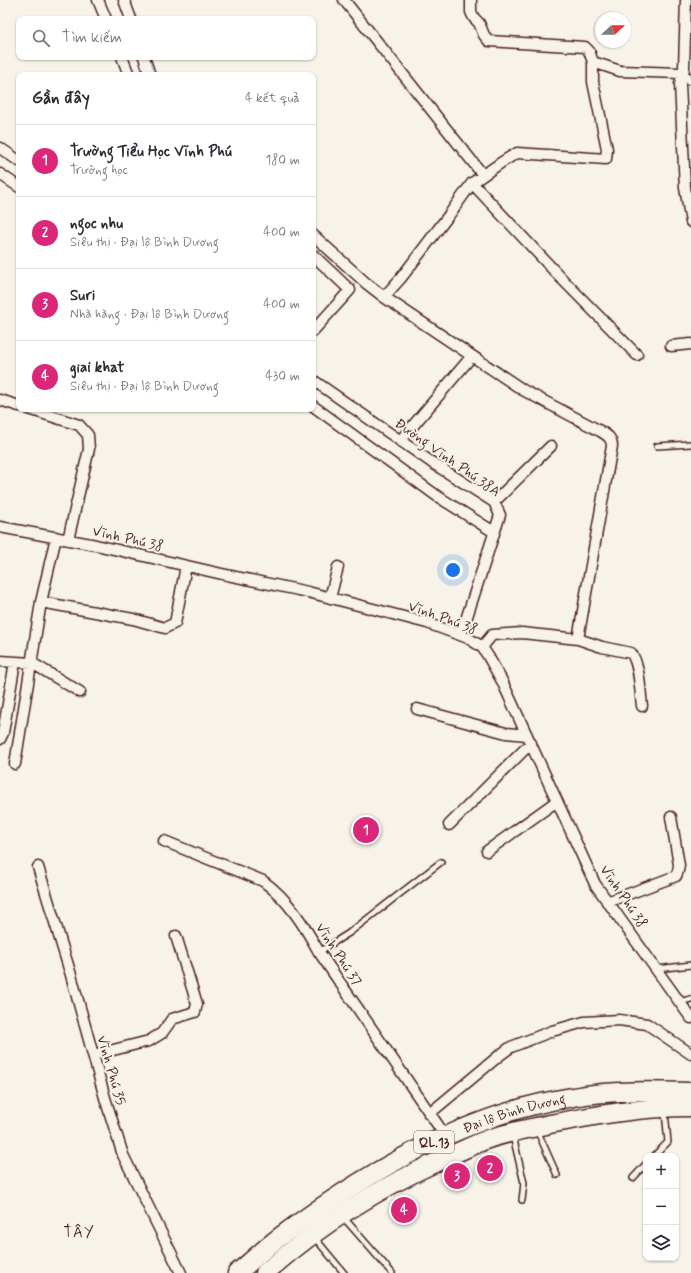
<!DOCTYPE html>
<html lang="vi">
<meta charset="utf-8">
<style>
body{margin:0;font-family:Mynerve,sans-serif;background:#f7f7f7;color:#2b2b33}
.controls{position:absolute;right:12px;bottom:12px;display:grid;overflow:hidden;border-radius:8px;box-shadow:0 1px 3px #0004}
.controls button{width:36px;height:36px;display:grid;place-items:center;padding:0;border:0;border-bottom:1px solid #e1e1e2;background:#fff;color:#2b2b33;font:20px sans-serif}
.compass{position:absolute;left:595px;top:12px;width:36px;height:36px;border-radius:50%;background:#fff;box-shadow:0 1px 3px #0004;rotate:69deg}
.you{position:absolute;left:453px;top:570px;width:14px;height:14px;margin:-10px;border:3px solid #fff;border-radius:50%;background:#1a73e8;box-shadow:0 0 0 6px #1a73e833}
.badge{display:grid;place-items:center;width:26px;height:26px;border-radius:50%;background:#db2777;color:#fff;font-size:13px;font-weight:700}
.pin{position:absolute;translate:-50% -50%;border:2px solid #fff;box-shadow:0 1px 4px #0006}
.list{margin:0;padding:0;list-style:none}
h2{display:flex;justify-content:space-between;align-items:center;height:52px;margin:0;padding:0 16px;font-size:17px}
h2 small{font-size:13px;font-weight:400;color:#7c7c81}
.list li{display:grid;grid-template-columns:26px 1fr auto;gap:12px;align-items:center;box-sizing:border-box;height:72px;padding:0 16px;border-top:1px solid #e1e1e2}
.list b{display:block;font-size:15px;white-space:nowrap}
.list p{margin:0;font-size:13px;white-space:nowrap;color:#7c7c81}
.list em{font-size:13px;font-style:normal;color:#7c7c81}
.icon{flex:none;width:22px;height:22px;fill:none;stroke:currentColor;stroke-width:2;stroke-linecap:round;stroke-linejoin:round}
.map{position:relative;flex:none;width:691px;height:1273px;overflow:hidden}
.search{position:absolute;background:#fff;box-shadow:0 1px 3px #0004;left:16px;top:16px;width:300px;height:44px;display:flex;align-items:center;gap:10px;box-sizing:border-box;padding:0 14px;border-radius:8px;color:#7c7c81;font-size:15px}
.panel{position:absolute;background:#fff;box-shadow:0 1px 3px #0004;left:16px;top:72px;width:300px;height:340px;border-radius:8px}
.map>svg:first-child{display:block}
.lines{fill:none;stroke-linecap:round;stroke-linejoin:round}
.lane-casing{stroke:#4a1f2b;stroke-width:8}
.street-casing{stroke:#4a1f2b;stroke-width:13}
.highway-casing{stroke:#4a1f2b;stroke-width:21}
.lane{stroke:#f7f3e8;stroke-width:5}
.street{stroke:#f7f3e8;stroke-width:10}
.highway{stroke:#f7f3e8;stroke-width:18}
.labels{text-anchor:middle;stroke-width:4;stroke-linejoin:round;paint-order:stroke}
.shield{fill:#f7f3e8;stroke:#7e5f64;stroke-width:1}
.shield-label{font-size:13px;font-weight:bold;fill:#4a1f2b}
.street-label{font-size:14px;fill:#4a1f2b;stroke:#f7f3e8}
.neighbourhood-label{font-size:15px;letter-spacing:1px;fill:#4a1f2b;stroke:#f7f3e8}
</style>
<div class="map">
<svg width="691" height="1273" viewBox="0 0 691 1273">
<rect width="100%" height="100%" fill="#f7f3e8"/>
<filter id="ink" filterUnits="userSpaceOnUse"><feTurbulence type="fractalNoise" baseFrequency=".025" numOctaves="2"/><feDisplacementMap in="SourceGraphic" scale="8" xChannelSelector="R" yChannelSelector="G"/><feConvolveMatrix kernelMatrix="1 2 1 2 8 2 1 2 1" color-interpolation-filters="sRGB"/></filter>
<g filter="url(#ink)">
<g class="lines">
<defs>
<path id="lane" d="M657,446L691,444
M319,952L349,933L441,862
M657,969L691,965
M679,1002L691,999
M537,1130L557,1175
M513,1136L524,1183L522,1200
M654,1156L668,1142L665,1112
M633,1178L646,1164
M344,1218L392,1273
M315,1238L344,1273"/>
<path id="street" d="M98,0L106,19
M124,0L131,19
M344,0L483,175
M471,0V12L474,18L479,23L484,35L489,41L585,47L589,51L593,62
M686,0L684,69L680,84L685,188L691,222
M122,57L129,75
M144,57L150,75
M0,148L19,161
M0,174L19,187
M472,183L562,279L637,355
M313,235L366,283L384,297L401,278L449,215L472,183L502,162L517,153L606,159L607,149L593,82V62L620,71L680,73L691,80
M313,255L350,290L313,331
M384,297L523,390L600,431C607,435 612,438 612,446L578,639L522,633L492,635L482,647
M671,346L691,344
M313,380L431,462L494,502L500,515L461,635
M0,400L19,406
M313,406L437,496L494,532
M29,409L79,425L88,435L89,449L68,540
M400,441L472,356
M494,502L551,446
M0,527L96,545L222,574L308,592L427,623L468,638L482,647L488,656L502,681L595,884L691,1018
M330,598L338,567
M41,602L56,537
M578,639L602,647L631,653C640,664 640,692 642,706
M0,661L32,663L80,692
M417,709L506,733L527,735
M0,739L3,733L15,662
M15,764L41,602L133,619L165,628L175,623L186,566
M449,825L531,743
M164,841L263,881C288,899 304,925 319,952L446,1137
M487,851L557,801
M38,867L71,975L105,1098L123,1155L181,1273
M607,902L676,876L678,871L679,865L671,817
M93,1055L149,1041L162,1033L172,1019L195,1012L197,1004L176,936
M429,1114L500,1055L511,1047L552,1031L584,1022L619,1020L647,1024L691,1054"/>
<g id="highway">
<path id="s1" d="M237,1273C252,1261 266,1247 281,1236C365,1173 468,1113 573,1097C612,1090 651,1091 691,1092"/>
<path d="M265,1273C318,1226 379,1188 443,1159C458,1152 473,1145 488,1139C508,1132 529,1129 550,1124C597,1115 643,1107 691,1107"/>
</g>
</defs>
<use href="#lane" class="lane-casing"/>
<use href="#street" class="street-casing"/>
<use href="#highway" class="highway-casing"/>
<use href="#lane" class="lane"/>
<use href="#street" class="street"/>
<use href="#highway" class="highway"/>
</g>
</g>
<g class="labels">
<rect class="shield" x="414" y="1131" width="40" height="22" rx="3"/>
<g class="shield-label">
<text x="434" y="1147">QL.13</text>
</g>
<g class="street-label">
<text transform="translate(448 457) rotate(35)" y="5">Đường Vĩnh Phú 38A</text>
<text transform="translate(128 538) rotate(13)" y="5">Vĩnh Phú 38</text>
<text transform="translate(443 617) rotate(20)" y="5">Vĩnh Phú 38</text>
<text transform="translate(624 896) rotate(56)" y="5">Vĩnh Phú 38</text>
<text transform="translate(339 954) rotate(57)" y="5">Vĩnh Phú 37</text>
<text transform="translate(112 1070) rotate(74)" y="5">Vĩnh Phú 35</text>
<text dy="5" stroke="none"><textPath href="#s1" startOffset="323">Đại lộ Bình Dương</textPath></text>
</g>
<g class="neighbourhood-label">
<text x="79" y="1237">TÂY</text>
</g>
</g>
</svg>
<div class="controls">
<button>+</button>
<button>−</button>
<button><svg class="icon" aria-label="layers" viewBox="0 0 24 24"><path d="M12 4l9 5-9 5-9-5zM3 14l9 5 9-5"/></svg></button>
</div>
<svg class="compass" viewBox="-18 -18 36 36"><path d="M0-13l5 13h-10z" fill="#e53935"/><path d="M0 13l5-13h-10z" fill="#7c7c81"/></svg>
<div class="you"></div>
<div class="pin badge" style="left:366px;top:830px">1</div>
<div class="pin badge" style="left:490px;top:1168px">2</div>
<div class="pin badge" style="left:457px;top:1176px">3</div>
<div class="pin badge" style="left:404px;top:1210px">4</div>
<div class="search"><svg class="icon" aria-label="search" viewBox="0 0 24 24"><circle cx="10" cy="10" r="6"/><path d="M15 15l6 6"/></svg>Tìm kiếm</div>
<section class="panel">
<h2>Gần đây<small>4 kết quả</small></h2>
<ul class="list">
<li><span class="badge">1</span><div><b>Trường Tiểu Học Vĩnh Phú</b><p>Trường học</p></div><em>180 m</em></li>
<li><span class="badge">2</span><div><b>ngoc nhu</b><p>Siêu thị · Đại lộ Bình Dương</p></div><em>400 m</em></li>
<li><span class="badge">3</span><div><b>Suri</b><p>Nhà hàng · Đại lộ Bình Dương</p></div><em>400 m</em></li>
<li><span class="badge">4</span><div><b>giai khat</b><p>Siêu thị · Đại lộ Bình Dương</p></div><em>430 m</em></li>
</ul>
</section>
</div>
